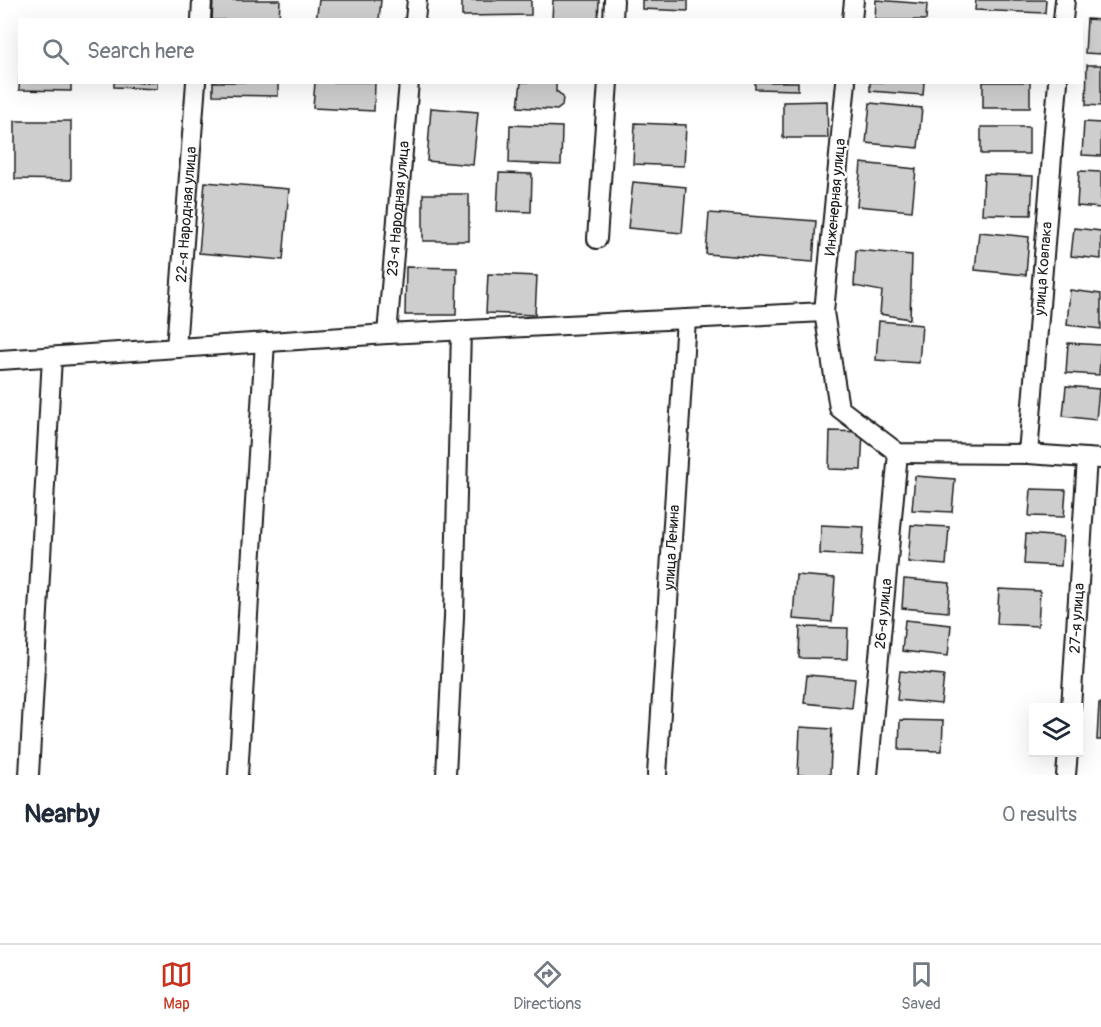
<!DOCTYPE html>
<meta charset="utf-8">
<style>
body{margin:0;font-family:Pangolin,sans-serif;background:#f6f6f7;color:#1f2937}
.controls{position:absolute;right:18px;bottom:18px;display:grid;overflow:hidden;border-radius:0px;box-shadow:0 6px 24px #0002}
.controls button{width:54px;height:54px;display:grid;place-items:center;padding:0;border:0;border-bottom:2px solid #e0e1e3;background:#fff;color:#1f2937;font:30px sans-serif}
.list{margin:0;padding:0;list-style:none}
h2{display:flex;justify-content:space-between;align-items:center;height:78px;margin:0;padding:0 24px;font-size:26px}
h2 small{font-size:20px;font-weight:400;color:#747a83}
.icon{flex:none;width:33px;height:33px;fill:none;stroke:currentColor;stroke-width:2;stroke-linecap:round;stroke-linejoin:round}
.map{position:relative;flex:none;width:1101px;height:775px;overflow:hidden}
.search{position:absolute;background:#fff;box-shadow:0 6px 24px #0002;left:18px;right:18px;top:18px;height:66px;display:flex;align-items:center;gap:15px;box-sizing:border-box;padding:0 21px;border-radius:0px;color:#747a83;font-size:22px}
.sheet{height:168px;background:#fff}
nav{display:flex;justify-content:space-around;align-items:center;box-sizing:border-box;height:84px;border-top:2px solid #e0e1e3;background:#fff;font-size:16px;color:#747a83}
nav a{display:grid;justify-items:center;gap:3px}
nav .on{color:#c8321e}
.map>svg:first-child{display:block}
.building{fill:#cecece;stroke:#1c1c1c;stroke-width:1.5}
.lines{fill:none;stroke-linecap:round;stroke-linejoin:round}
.minor-casing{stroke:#1c1c1c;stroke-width:22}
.minor{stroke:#fff;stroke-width:18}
.labels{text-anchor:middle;stroke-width:5;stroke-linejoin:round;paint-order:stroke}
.street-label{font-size:15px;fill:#1c1c1c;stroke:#fff}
</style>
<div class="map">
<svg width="1101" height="775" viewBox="0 0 1101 775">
<rect width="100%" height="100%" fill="#fff"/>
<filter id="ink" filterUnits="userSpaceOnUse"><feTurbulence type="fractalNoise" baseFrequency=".0167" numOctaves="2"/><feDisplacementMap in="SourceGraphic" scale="12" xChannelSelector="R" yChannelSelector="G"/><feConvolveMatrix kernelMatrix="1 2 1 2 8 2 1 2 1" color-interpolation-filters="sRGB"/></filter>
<g filter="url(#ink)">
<path class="building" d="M213,0H280L279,20H212Z
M319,0H381L379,20H316Z
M462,0H531V15L462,16Z
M553,0H599L598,20H552Z
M642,0H688V11L642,9Z
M876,0L927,4L926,20H875Z
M976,0H1046L1045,13L975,10Z
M1087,19L1101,20V54L1085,53Z
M1087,65H1101V106L1086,105Z
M20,67V82H71V91L19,90Z
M114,82H157V89L114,87Z
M213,82H278V96L213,95Z
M315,82H375L374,111L313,108Z
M521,82H560L556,84V92H558L563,97L562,106L557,110L518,107Z
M755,82H798V90L755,89Z
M870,82H924L923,95L870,91Z
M983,82H1030V108H983Z
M827,101L828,138H783V102Z
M870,103L922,108L918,148L866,143Z
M431,108L478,112L473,165L427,161Z
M15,121H71V180L15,179Z
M1084,122L1101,123V156L1082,155Z
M635,123L686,125L684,166L633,164Z
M510,125L562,127L561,165L509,163Z
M981,127H1029V154H981Z
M861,163L916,169L912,211L857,206Z
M1079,171L1101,172V208L1077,206Z
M499,173L532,174L531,212L497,211Z
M984,174L1033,176L1031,215L982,214Z
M205,182L289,189L283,260L199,253Z
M633,182L686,187L682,233L628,228Z
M423,194H469V241H423Z
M709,213L816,221L813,262L706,254Z
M1074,228L1101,231V259L1071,256Z
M979,232L1029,237L1026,275L975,270Z
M856,250L912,255L910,319L880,314L882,291L854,286Z
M406,267L457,268L456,315H405Z
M488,274L537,276L535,315L486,313Z
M1070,290L1101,294V329L1067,325Z
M879,321L922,325L919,363L876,360Z
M1068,343L1101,345L1099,375L1066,373Z
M1066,386L1099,389L1096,420L1063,416Z
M830,431L863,432L861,470L829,469Z
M915,476L955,479L952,512L912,510Z
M1031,489L1066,490L1064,517L1029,516Z
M821,525L864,527L862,556L820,554Z
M911,525L949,527L946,565L908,562Z
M1026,534L1063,537L1061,566L1024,564Z
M796,575L835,578L832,622L793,619Z
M904,579L950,583L948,612L902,608Z
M999,589L1040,591L1038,626L997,624Z
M905,620L951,625L948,656L902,651Z
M800,627L848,628L847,659L799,658Z
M900,671L944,675L941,704L897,700Z
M807,675L855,679L852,708L804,703Z
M1099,703H1101V740H1097Z
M900,720L943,721L942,751L899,750Z
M800,727L832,729L830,775H798Z"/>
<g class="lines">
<defs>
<g id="minor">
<path d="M201,20L202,0"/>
<path d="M415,20L417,0"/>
<path d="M613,20L614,0"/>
<path d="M852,20L854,0"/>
<path d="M1063,20L1065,0"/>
<path d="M846,82L824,312L839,408L898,453L1028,454L1101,459"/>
<path d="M597,239L608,82"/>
<path id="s1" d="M387,334L409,82"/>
<path id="s2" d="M176,348L196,82"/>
<path d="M0,360L387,334L824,312"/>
<path id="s3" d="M1028,454L1058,82"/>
<path id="s4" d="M1071,708L1087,458"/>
<path d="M29,775L52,357"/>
<path d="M238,775L265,342"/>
<path d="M446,775L454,617L461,330"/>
<path id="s5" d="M657,775L686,319"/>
<path id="s6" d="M868,775L898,453"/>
<path d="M1066,775L1068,752"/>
</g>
</defs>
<use href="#minor" class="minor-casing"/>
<use href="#minor" class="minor"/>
</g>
</g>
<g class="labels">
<g class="street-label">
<text transform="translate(835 197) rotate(-85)" y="5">Инженерная улица</text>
<text dy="5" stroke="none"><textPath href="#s1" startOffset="126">23-я Народная улица</textPath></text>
<text dy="5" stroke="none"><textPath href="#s2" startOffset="134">22-я Народная улица</textPath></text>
<text dy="5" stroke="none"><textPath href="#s3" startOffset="186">улица Ковпака</textPath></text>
<text dy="5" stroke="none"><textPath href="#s5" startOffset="228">улица Ленина</textPath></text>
<text dy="5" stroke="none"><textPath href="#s6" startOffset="162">26-я улица</textPath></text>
<text dy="5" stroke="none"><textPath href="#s4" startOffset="90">27-я улица</textPath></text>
</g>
</g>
</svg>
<div class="controls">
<button><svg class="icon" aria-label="layers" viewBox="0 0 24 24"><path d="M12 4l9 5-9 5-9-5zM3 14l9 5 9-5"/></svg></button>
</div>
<div class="search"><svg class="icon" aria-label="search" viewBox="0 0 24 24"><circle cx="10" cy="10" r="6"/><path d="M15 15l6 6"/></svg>Search here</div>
</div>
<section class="sheet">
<h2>Nearby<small>0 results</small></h2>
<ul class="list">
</ul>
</section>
<nav>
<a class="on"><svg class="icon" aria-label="map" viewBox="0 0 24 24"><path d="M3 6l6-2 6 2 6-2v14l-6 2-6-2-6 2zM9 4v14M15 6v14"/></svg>Map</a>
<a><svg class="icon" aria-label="directions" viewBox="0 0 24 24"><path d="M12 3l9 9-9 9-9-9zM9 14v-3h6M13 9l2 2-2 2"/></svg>Directions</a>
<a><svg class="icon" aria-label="saved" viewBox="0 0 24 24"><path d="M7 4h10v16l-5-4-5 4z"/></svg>Saved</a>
</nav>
